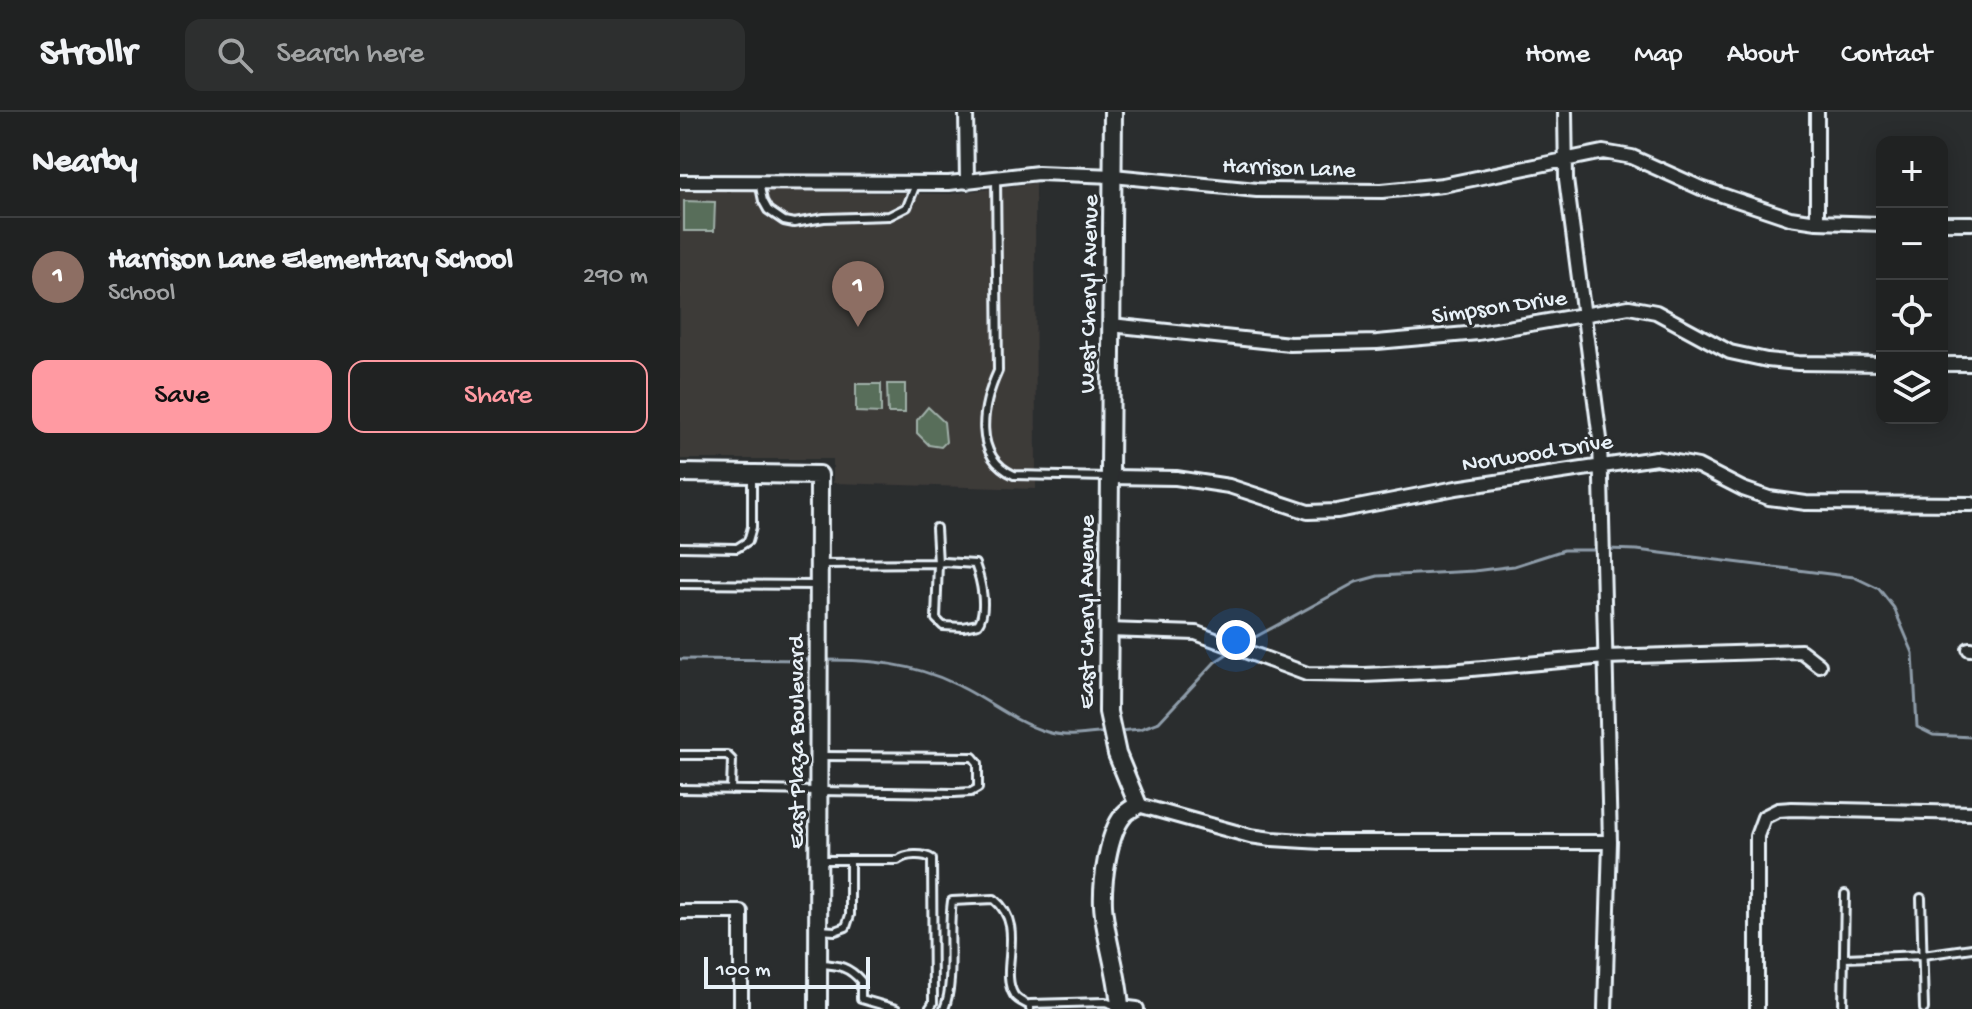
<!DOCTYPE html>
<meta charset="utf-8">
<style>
body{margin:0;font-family:"Gochi Hand",sans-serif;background:#2d2f2f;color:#f1f3f6}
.controls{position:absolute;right:24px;top:24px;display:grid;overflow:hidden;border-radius:16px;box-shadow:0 4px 20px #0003}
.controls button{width:72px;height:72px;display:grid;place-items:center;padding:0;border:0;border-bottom:2px solid #3d3f40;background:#202222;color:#f1f3f6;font:40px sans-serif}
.scale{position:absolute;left:24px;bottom:20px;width:166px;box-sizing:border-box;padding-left:8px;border:4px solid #e8f1f8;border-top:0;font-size:22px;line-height:28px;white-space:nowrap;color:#e8f1f8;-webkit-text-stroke:6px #2a2d2e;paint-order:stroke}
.you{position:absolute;left:556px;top:528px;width:28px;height:28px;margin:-20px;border:6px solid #fff;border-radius:50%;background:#1a73e8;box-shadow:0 0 0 12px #1a73e833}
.badge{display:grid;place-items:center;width:52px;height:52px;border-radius:50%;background:#ff9aa2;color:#fff;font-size:26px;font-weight:700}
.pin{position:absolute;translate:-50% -66px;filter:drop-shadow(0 2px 4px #0008)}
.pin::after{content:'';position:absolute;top:42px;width:28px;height:24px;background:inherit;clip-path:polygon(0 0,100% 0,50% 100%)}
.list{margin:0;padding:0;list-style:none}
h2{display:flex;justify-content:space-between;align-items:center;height:104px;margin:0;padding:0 32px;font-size:34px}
h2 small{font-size:26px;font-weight:400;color:#a2a4a5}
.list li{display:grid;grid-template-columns:52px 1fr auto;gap:24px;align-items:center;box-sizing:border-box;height:120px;padding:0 32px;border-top:2px solid #3d3f40}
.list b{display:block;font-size:30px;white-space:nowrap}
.list p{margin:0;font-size:26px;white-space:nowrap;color:#a2a4a5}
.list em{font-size:26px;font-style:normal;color:#a2a4a5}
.actions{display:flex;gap:16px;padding:24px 32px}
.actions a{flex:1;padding:18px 0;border:2px solid #ff9aa2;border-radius:16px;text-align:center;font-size:28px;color:#ff9aa2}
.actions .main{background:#ff9aa2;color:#111}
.icon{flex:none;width:44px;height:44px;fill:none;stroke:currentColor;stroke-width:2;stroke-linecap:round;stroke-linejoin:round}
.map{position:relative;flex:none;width:1292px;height:897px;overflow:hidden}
header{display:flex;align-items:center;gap:48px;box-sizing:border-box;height:112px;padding:0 40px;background:#202222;border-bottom:2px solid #3d3f40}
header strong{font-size:38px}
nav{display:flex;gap:44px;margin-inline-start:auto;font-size:28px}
.search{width:560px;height:72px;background:#2d2f2f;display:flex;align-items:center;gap:20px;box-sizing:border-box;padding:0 28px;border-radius:16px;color:#a2a4a5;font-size:30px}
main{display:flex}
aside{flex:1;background:#202222}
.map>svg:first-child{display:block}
.built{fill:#3e3a39}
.green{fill:#596e5a;stroke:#a0b0a9;stroke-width:2}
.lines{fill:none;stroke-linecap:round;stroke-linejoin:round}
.stream{stroke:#8e9ca9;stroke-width:3}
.service-casing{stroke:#e8f1f8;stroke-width:12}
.minor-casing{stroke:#e8f1f8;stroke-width:18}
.tertiary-casing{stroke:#e8f1f8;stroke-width:22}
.service{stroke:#2a2d2e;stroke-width:6}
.minor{stroke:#2a2d2e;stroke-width:12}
.tertiary{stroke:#2a2d2e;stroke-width:16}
.labels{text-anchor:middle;stroke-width:6;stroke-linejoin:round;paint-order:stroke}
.street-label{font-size:24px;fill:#e8f1f8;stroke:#2a2d2e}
</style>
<header>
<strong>Strollr</strong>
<div class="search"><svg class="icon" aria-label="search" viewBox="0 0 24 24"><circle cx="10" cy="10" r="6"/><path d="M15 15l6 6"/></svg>Search here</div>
<nav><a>Home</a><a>Map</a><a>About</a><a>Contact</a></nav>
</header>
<main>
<aside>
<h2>Nearby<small></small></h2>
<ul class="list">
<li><span class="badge" style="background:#8d6e63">1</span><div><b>Harrison Lane Elementary School</b><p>School</p></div><em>290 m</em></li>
</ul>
<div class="actions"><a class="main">Save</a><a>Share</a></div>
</aside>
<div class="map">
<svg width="1292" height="897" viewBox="0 0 1292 897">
<rect width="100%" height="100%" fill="#2a2d2e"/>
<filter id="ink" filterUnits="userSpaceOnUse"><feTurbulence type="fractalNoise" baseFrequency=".0125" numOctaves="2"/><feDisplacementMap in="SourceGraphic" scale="16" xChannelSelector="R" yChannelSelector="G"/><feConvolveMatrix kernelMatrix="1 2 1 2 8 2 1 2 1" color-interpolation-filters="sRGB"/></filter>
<g filter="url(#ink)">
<path class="built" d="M355,71L356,377L153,371V347H0V77L270,82Z"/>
<path class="green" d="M4,89L35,90L34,119H4Z
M176,272H201V301L176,300Z
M207,272H225V301H208Z
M248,295L264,310L266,330L261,335L249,333L237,321V308Z"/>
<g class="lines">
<path class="stream" d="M927,437L957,438L1174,465L1199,477L1214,496L1233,541L1237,615L1253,623L1292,625
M559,534L676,470L698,464L794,459L834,454L884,438H920
M0,547L132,548
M144,548C190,548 232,551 275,572C306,586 333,610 367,620C387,626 408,622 428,620
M439,619L460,617L479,610L535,550L553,538"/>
<defs>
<path id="service" d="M316,65L318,259C302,294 292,344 334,363L429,365
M79,70L83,89L88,98L104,109L114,111L144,106L209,104L227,95L236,72
M0,435L57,436L68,429L72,415V363
M264,450L295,452C301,468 308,498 298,512L283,515L263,514L256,507L258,451Z
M139,452L258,451L256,416
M0,472L135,473
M0,643H47L52,648L51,678
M0,677L274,681L291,680L298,676V651L293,645L141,644
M139,748H218C225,742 244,741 252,747L253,891L249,897
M1241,786L1244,897
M138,818L155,819L166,815L170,803V748
M1165,846L1243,843L1292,836
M141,852C159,853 169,855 181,869V887L216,897
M264,897C276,868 267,822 272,789L314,787C348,815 318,857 334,883C337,888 345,891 350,894
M350,897V892L425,890L437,894
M1163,897L1165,782"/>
<path id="minor" d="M286,0L287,70
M885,0L886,67L920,327L930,730L925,897
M1137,0V110
M0,70L269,71L358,61L433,64L577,78L702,79L763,73L923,40L952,45L1021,76L1110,106L1137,110L1202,112
M1262,111H1292
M431,213L610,232L697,230L798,221L949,195L976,200L1050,240L1087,248L1118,251L1202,252
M1262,252H1292
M429,365L496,366L549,374L628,400L657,399L776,376L976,346L1018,354L1063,377L1089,386L1126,391L1292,392
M428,518L516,521L627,562L684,563L770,559L925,545L1121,539L1139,553
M1289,537H1292
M458,693L570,724L592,727L642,730H930
M0,800H61V897
M440,895L457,897
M1077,897V724L1084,705L1098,698L1112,697L1292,701"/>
<path id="tertiary" d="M433,0L428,600L437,642L458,693C453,696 446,699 443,704C428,722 422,770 423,793C425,828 439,862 440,897
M0,361L139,363L138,897"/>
</defs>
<use href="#service" class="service-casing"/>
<use href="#minor" class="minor-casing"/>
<use href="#tertiary" class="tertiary-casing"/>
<use href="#service" class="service"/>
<use href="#minor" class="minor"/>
<use href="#tertiary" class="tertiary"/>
</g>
</g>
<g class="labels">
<g class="street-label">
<text transform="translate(609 54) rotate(2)" y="8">Harrison Lane</text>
<text transform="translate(407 182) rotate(-89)" y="8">West Cheryl Avenue</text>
<text transform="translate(819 193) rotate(-8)" y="8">Simpson Drive</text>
<text transform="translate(857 339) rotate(-9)" y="8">Norwood Drive</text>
<text transform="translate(405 500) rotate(-90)" y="8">East Cheryl Avenue</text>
<text transform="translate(115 630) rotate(-90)" y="8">East Plaza Boulevard</text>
</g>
</g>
</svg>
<div class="controls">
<button>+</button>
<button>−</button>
<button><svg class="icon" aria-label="locate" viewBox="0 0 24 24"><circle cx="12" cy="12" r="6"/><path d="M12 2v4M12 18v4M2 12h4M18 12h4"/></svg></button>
<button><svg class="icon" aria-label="layers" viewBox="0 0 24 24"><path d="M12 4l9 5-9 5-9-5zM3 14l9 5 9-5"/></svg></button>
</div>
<div class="scale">100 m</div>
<div class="you"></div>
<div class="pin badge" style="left:178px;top:215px;background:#8d6e63">1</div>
</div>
</main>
